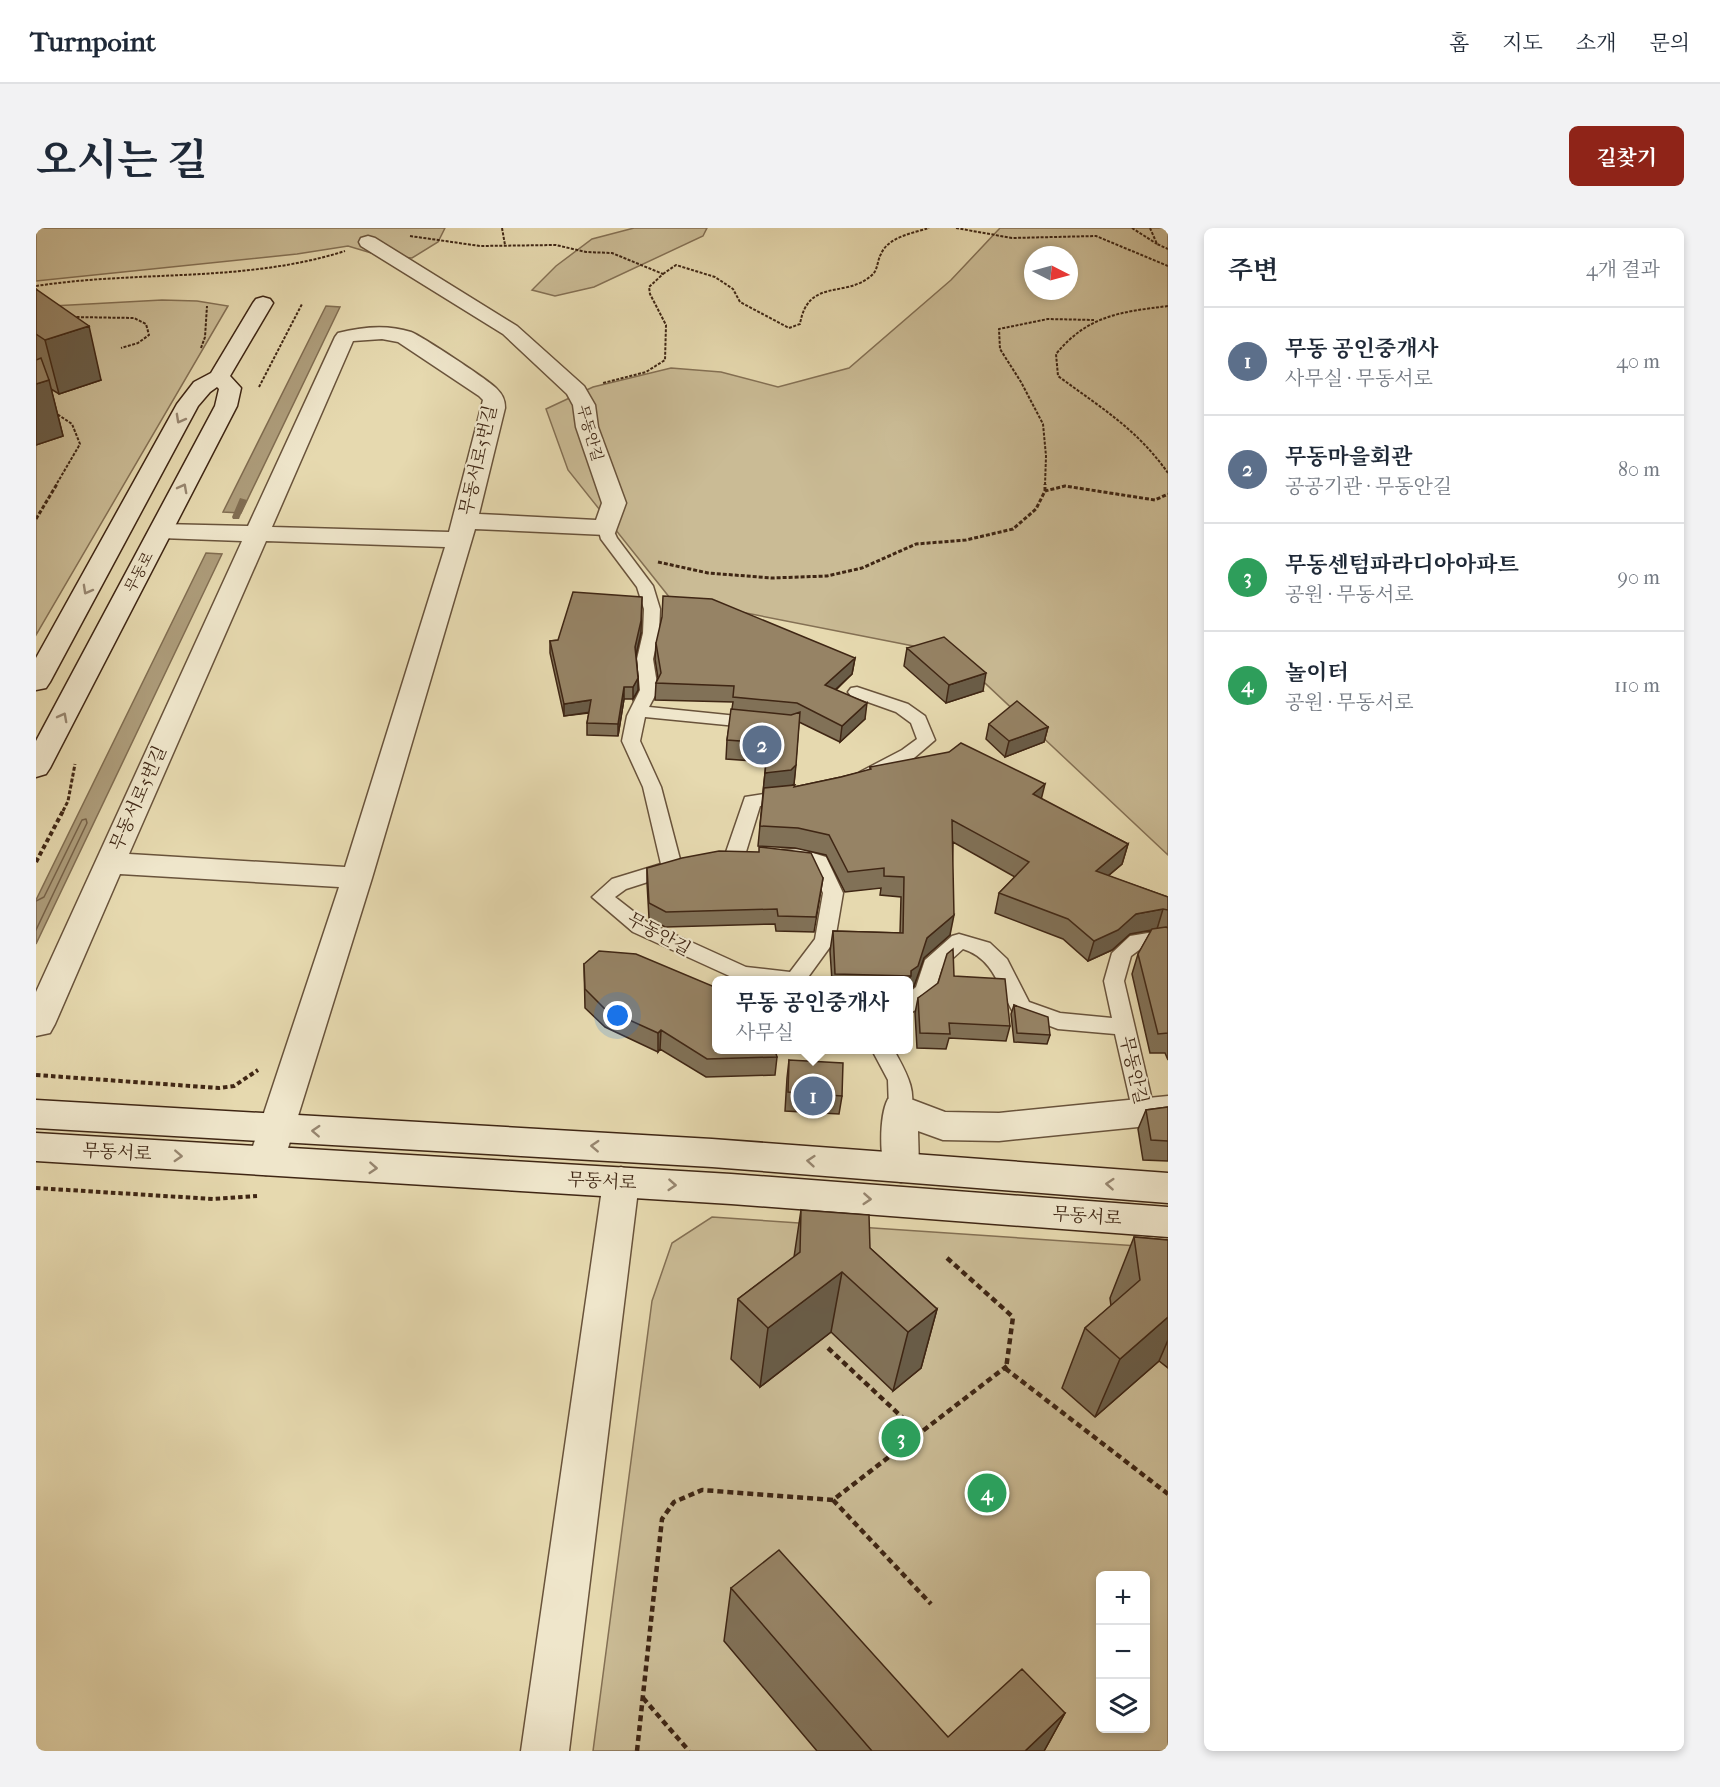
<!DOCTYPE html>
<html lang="ko">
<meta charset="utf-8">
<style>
body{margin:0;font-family:"IM FELL French Canon","Noto Serif KR",serif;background:#f2f2f3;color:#1f2937}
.controls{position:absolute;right:18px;bottom:18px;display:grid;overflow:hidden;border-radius:9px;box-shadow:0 3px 9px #0003}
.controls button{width:54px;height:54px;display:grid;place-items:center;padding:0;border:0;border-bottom:2px solid #e0e1e3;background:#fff;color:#1f2937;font:30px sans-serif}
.compass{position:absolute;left:988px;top:18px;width:54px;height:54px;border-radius:50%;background:#fff;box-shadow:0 3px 9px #0003;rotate:96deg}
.you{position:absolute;left:582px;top:788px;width:21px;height:21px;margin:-15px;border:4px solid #fff;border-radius:50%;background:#1a73e8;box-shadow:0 0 0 9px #1a73e833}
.badge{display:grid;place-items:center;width:39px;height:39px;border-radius:50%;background:#8f2418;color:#fff;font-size:20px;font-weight:700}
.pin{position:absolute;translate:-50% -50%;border:3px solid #fff;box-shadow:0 2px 6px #0006}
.popup{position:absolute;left:676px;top:748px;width:201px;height:78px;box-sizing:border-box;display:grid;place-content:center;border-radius:9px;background:#fff;filter:drop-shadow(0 2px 4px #0005);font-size:20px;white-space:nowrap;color:#747a83}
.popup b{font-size:22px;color:#1f2937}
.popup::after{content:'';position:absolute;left:50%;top:100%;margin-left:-12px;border:12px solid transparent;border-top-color:#fff}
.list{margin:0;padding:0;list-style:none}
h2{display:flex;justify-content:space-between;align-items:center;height:78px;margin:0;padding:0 24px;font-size:26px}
h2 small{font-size:20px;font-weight:400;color:#747a83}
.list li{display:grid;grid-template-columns:39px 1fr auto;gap:18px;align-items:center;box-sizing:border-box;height:108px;padding:0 24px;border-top:2px solid #e0e1e3}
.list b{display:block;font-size:22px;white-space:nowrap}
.list p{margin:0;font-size:20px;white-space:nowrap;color:#747a83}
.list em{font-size:20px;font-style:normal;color:#747a83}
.icon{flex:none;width:33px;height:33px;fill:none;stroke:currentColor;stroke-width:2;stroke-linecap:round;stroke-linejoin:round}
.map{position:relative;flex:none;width:1132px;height:1523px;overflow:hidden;border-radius:9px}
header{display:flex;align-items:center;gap:36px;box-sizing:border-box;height:84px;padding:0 30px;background:#fff;border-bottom:2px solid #e0e1e3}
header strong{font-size:28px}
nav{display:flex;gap:33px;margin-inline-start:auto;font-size:21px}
.intro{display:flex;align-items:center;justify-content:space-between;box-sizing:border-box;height:144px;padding:0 36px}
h1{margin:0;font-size:42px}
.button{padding:15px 27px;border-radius:9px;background:#8f2418;color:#fff;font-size:21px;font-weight:700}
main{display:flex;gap:36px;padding:0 36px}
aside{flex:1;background:#fff;border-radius:9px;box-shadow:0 3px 9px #0003}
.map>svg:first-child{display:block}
.green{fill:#cabb95;stroke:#847054;stroke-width:1.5;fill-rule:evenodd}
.water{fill:#ad9c7a;stroke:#816d51;stroke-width:1.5}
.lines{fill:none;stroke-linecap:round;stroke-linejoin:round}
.shore{stroke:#766147;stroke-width:1.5}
.stream{fill:#816d51;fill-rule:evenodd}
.service-casing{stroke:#69533b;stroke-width:3}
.minor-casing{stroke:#69533b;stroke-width:3}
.secondary-casing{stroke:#3f2614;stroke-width:3}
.path-far3{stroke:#3f2614;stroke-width:2;stroke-dasharray:3 1.5;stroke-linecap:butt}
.path-far2{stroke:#3f2614;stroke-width:3;stroke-dasharray:4 2;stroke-linecap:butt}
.path-far1{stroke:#3f2614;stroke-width:4;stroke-dasharray:4.5 3;stroke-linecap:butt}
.path{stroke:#3f2614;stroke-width:4.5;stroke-dasharray:6 4;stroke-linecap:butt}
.service{fill:#efe6cb;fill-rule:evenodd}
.minor{fill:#efe6cb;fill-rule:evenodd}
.secondary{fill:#efe6cb;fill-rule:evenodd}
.wall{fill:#817157;stroke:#3f2614;stroke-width:1.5}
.shaded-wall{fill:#695c47;stroke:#3f2614;stroke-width:1.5}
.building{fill:#968365;stroke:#3f2614;stroke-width:1.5}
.oneway{stroke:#978670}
.labels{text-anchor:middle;stroke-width:4.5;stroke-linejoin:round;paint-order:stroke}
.far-street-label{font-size:15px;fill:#3f2614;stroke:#efe6cb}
.street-label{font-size:18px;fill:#3f2614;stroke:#efe6cb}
</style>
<header>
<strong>Turnpoint</strong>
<nav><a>홈</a><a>지도</a><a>소개</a><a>문의</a></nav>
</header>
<div class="intro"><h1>오시는 길</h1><a class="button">길찾기</a></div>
<main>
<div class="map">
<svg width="1132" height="1523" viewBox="0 0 1132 1523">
<rect width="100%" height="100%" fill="#e6d9af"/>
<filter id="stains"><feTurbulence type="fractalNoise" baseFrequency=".00333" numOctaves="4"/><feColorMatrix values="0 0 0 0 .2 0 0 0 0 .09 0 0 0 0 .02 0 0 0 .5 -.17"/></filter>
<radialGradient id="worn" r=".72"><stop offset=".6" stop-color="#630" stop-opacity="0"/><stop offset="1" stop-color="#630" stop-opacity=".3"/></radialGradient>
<path class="green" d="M0,0H409L402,14L376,30L342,27L312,18L261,26L0,53Z
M598,0H671L667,8L558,59L519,68L496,62L520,38L556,11Z
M964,0H1132V627L918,426L634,370L532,242L510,181L557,159L635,140L685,144L742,159L813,140L915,52ZM997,27H1033V63H997Z
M126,72L161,73L192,78L0,407V81L16,78Z
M676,989L1132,1020V1523H557L616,1073L636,1015ZM1064,1348H1110V1500H1064Z"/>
<path class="water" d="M290,78L304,79L205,285L187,284Z
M170,325L186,326L0,716V672Z"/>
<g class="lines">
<path class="shore" d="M0,673L8,669L46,592L50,591L51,595L0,702"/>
<path class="stream" d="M204,270L211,272L203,291H197L196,289Z"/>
<defs>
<path id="service" d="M570,295L575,297L581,310L617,358L624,381L623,405L617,431L622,462L613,479L721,490L727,491L730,495L727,499L721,500L609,489L604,513L625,559L646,639L643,644L590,661L579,669L611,694L710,739L754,744L779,711L787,665L775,638L746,632L743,627L746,622L764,621L790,629L807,665L799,712L770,752L700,751L597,704L556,669L576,651L625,636L607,559L586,513L591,488L604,462L601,431L607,405L608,381L601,359L565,311L562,300Z
M821,459L872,476L889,488L899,512L878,530L830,554L824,552L821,548L824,544L866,522L881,511L875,495L860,484L815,468L812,464L815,460Z
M754,562L761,564L763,568L761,572L724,578L709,627L706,632L699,633L692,632L689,627L709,569Z
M1124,703L1132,705V720L1123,717L1107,719L1095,728L1088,753L1119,885L1116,891L1108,894L1100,891L1097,885L1079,806L1022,801L977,784C963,759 957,730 927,721L906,740L897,768L880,782L873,785V765L880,759L889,732L916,708L923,706L954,715L971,731L993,774L1024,785L1076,790L1068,753L1076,725L1094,708Z
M836,822H858C868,841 884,865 872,887L864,890L856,887L853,881L852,852Z"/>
<path id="minor" d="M332,8L339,10L481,98L548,158L559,177L562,199L590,275L579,305L570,307L439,301L336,650L248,933L243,943L230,947L217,943L212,933L303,659L84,646L19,796L14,805L0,808V764L206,313L125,310L116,308L113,303L116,298L125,296L212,298L299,109L302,105C325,99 351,96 375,104C387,109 451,151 460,160C466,166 469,171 469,180L443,286L560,292L566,275L540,199L537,177L531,166L467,106L325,18L323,14L325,10ZM346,111L362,114L443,168L447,172L413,304L236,299L317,113ZM230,313L409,319L309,639L93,626Z
M864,867L909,884L963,885L1132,868V896L963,913L907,912L882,903L883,940L878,950L865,954L852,950C843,934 843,888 852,871Z
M585,939L598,944L603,954L533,1523H485L567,954L572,944Z"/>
<path id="secondary" d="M227,69L234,71L237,75L194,148L205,160L201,178L14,540L10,546L0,549V513L179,178L183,161L181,159L174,164L162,178L14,454L10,460L0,462V430L141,176L158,154L175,145L217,75L220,71Z
M0,872L676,911L1132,945V975L676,939L0,900Z
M0,905L695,946L1132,979V1009L695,976L0,933Z"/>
</defs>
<use href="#service" class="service-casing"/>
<use href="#minor" class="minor-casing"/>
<use href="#secondary" class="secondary-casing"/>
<path class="path-far3" d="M466,0L469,17
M920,0L976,10L1060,8L1132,38
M1096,0L1121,16
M1114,0L1121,16L1132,21
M374,8L444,18L520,17L550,24L576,25L627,46L613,59L614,66L630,97L629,132L610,144L567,155
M627,46L640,37L679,49L697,61L704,74L753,100L764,96C772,49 810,71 836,47C842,42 841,33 845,26C852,9 877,5 893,0
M0,58C104,42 208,55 309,23
M1132,78C1085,84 1052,87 1020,126L1022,148C1065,180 1100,200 1132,245
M36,89L98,90L110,96L113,107L102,115L85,120
M165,120L169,109L171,78
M223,159L266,76
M18,184L36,196L44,216L20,257
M1009,257L1010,228L1007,196L985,154L964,121L963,101L1012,91L1058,92"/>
<path class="path-far2" d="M1009,263V256
M0,291L21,256
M622,334L672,345L736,350L791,348L826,340L880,316L930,312L977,301L1000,281L1009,263L1029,258L1119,272L1132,266
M27,583L32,573L39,536"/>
<path class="path-far1" d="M0,634L28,581
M0,847L183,860L198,858L222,842
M0,960L177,971L221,968"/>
<path class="path" d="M911,1030L977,1089L970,1141L1132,1266
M792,1120L883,1205
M797,1272L895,1376
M607,1470L653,1523
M601,1523L626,1291L638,1274L666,1262L797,1272L971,1138"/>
<use href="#service" class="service"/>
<use href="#minor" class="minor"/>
<use href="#secondary" class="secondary"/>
</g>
<path class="wall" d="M0,61L65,152L23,166L15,161L27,208L0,217Z
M605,405L600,427L602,450V462L597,471H588L582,508L551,507V495L553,485L528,488L514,425V413Z
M620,415L819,430L816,446L800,462L829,491L804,514L763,494L758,556L757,557L758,559L805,549L834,542V539L1005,571L1092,616L1086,636L1072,648L1132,669V832L1129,825H1114L1096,746L1102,726L1116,702L1094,706L1076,722L1052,733L1027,711L959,685L963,665L979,649L917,614L914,707L888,730L878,758L873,762V753H796L794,723L797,703L864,705L865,669L844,667L845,660L809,664L790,627L759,620L722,618L730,534L690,531L691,512L697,474L619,472L620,455L622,450L619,431Z
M871,420L947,463L910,475L868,438Z
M953,496L1012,499L1008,514L969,529L950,511Z
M611,640L787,650L778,704L740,703L739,696L629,699L613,690L611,655Z
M548,736L741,829L739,847L670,849L624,821L622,824L569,799L549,780Z
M918,748L974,798L970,813L913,810L910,821L881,820L879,785L882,770Z
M978,777L1014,807L1011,816L978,814L975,786Z
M753,832L806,868L803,886L749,883L751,850Z
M1132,879V933L1107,932L1102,901L1110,882Z
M765,982L834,1020L901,1081L885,1140L857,1163L795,1104L724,1159L695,1131L702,1071L758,1029Z
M1098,1009L1132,1012V1140L1123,1133L1059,1189L1026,1160L1049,1100L1075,1078L1074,1070Z
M695,1360L912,1509L1029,1485L1008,1523H781L688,1413Z"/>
<path class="shaded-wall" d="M53,98L65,152L23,166L9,112Z
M13,152L27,208L0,217V156Z
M606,369L605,405L599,431V419Z
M819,430L816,446L787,473L789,457Z
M950,445L947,463L910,475L913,457Z
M602,450V462L597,471V459Z
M588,459V471L582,508V496Z
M555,472V484L528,488V476Z
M831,475L829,491L804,514L806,498Z
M1012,499L1008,514L969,529L973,513Z
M760,537L758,556L753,560L727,564L729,545Z
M1009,556L1004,576L997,566Z
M1092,616L1086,636L1054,663L1060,643Z
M1127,681L1121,701L1094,706L1076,722L1052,733L1058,713L1100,686Z
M918,687L914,707L888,730L878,758L873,762V756L875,743L891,710Z
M625,802L624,821L622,824V805Z
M806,1044L795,1104L724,1159L732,1100Z
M901,1081L885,1140L857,1163L872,1104Z
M1132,1089V1112L1123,1133L1059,1189L1084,1131Z
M1029,1485L1008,1523H989Z"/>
<path class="building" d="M0,61L53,98L9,112L0,106Z
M5,130L13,152L0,156V132Z
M537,364L606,369L605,393L599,419L602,450L597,459H588L582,496L551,495L555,472L528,476L514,413L522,412Z
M627,368L676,371L819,430L789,457L831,475L806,498L761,475L697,469L698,458L620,455L625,445L620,415L626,389Z
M908,409L950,445L913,457L871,420Z
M981,473L1012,499L973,513L953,496Z
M695,481L755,487L764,484L760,537L755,542L729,545L732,515L691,512Z
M925,515L1009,556L997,566L1092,616L1060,643L1132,669V682L1127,681L1100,686L1082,702L1058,713L1032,691L963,665L993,634L916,592L918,687L891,710L882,738L875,743V748L799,746L797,703L867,705L868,649L848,648V640L812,644L793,607L762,600L724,598L728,560L759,557L758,559L805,549L835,541L834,539L913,524Z
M723,619L775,625L787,650L780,689L742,688L741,681L630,684L613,675L611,640L646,630L683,623L723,624Z
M1130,699L1132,700V805L1122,806L1102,726L1116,701Z
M917,721L918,748L969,751L974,798L913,795L914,806L884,805L882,770L902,755L911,726Z
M563,723L600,726L681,760V822H739L741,829L671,831L625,802L622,805L569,781L549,761L548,736Z
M978,777L1012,789L1014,807L981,805Z
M753,832L807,835L806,868L752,864Z
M1132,879V913L1115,912L1110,882Z
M765,982L833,987L834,1020L901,1081L872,1104L806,1044L732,1100L702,1071L764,1024Z
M1098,1009L1132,1012V1089L1084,1131L1049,1100L1104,1052Z
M743,1322L912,1509L986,1441L1029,1485L989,1523H836L695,1360Z"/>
<defs><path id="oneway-chevron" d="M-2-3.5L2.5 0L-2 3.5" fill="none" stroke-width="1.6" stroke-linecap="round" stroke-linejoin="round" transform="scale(1.5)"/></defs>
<g class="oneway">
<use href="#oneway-chevron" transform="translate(144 191) rotate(119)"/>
<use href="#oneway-chevron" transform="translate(147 260) rotate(-62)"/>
<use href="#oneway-chevron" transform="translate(51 362) rotate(119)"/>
<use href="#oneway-chevron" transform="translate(27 489) rotate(-62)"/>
<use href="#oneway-chevron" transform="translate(280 903) rotate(-177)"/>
<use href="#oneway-chevron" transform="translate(559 918) rotate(-177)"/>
<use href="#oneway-chevron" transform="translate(142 928) rotate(3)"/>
<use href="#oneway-chevron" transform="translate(775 933) rotate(-175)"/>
<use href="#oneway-chevron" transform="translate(337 940) rotate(4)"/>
<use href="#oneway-chevron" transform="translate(1074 956) rotate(-176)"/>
<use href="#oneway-chevron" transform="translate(636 957) rotate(4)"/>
<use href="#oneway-chevron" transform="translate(831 971) rotate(4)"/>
</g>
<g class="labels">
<g class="far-street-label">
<text transform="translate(554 205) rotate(74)" y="5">무동안길</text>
<text transform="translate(103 344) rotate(-62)" y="5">무동로</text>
</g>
<g class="street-label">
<text transform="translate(442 232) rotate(-77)" y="6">무동서로5번길</text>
<text transform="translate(102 570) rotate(-66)" y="6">무동서로5번길</text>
<text transform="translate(623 706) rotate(29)" y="6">무동안길</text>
<text transform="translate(1098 842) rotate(77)" y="6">무동안길</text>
<text transform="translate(81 924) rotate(3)" y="6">무동서로</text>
<text transform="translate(566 953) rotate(3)" y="6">무동서로</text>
<text transform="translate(1051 988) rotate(4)" y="6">무동서로</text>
</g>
</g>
<rect width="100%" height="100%" filter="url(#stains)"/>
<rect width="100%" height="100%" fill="url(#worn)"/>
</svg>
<div class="controls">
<button>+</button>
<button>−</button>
<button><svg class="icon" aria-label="layers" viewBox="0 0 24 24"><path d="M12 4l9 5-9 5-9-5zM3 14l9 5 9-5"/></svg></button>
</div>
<svg class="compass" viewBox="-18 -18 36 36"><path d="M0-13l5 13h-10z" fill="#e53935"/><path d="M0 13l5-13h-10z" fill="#747a83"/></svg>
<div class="you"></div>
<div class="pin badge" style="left:777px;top:868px;background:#5c6f8a">1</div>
<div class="popup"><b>무동 공인중개사</b>사무실</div>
<div class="pin badge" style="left:726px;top:517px;background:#5c6f8a">2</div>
<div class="pin badge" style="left:865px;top:1210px;background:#2e9e5b">3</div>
<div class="pin badge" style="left:951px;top:1265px;background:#2e9e5b">4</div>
</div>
<aside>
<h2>주변<small>4개 결과</small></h2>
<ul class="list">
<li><span class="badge" style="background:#5c6f8a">1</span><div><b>무동 공인중개사</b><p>사무실 · 무동서로</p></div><em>40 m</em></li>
<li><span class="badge" style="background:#5c6f8a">2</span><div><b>무동마을회관</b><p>공공기관 · 무동안길</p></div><em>80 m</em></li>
<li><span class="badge" style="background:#2e9e5b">3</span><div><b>무동센텀파라디아아파트</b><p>공원 · 무동서로</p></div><em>90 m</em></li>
<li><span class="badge" style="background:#2e9e5b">4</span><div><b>놀이터</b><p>공원 · 무동서로</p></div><em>110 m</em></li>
</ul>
</aside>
</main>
